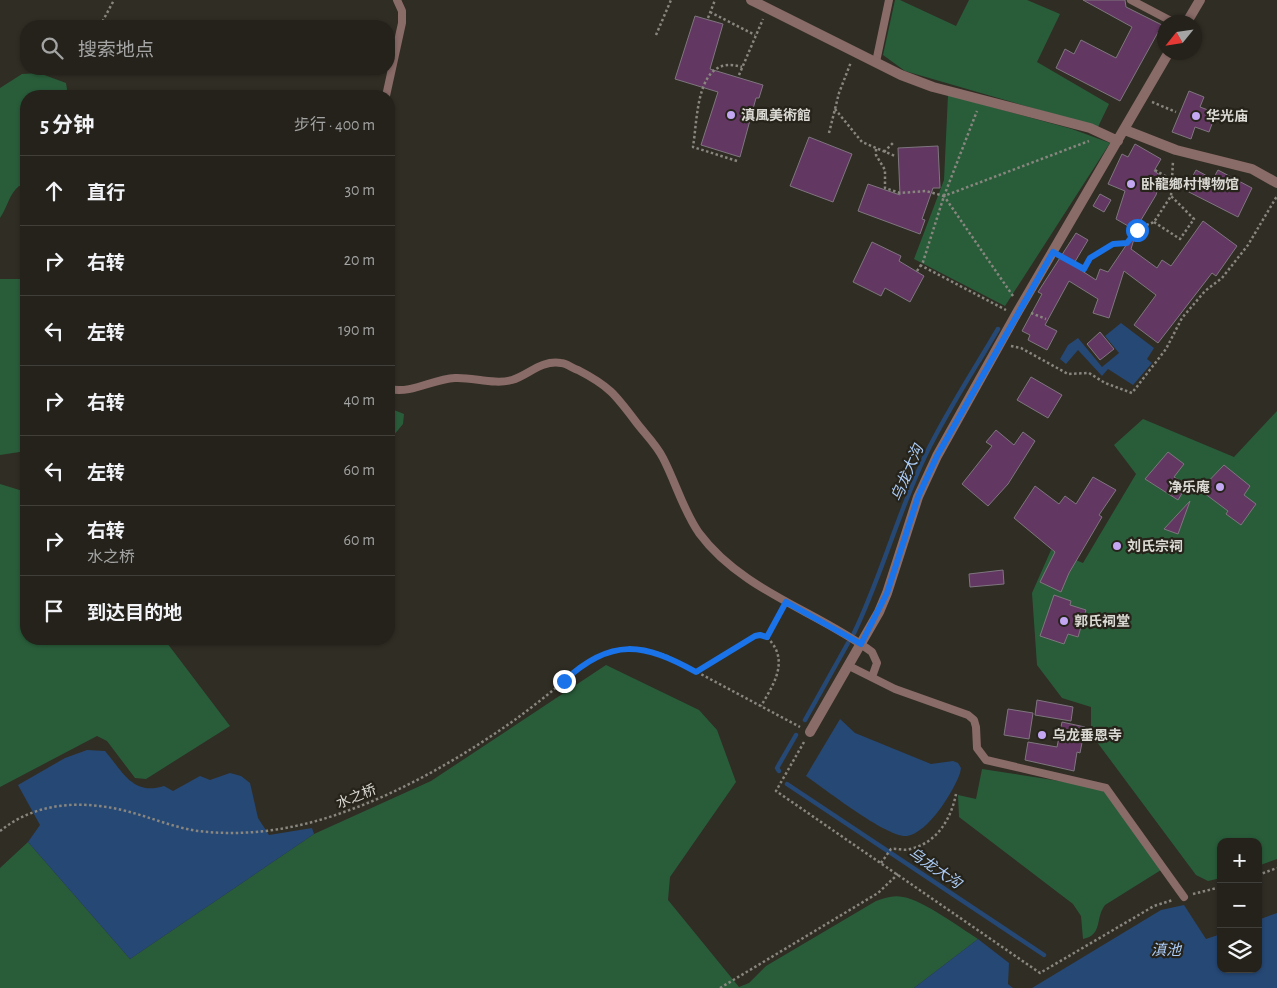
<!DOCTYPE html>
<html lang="zh">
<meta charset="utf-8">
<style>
body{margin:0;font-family:"Alegreya Sans","Noto Sans SC",sans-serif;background:#2c2a24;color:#f1f3f6}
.controls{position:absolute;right:15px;bottom:15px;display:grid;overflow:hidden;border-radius:10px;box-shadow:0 1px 4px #0004}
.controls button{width:45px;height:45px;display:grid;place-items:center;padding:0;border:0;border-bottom:1px solid #413f3a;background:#24221b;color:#f1f3f6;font:25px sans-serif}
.compass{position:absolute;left:1157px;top:15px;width:45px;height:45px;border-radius:50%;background:#24221b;box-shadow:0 1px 4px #0004;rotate:240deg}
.stop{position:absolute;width:15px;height:15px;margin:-11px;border:4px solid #1a73e8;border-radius:50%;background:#fff}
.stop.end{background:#1a73e8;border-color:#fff;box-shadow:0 1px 5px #0008}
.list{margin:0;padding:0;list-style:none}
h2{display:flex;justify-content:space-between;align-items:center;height:65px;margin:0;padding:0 20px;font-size:21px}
h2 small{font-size:16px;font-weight:400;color:#a3a4a3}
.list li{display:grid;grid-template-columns:32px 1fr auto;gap:15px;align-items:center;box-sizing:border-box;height:70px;padding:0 20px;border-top:1px solid #413f3a}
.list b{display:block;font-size:19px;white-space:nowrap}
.list p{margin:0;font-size:16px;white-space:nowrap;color:#a3a4a3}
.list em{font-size:16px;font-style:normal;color:#a3a4a3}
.icon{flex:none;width:28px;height:28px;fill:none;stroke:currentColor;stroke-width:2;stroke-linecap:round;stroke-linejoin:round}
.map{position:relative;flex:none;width:1277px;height:988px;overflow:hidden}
.search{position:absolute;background:#24221b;box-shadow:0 1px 4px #0004;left:20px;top:20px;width:375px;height:55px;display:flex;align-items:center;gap:12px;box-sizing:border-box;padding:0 18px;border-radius:20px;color:#a3a4a3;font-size:19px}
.panel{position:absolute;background:#24221b;box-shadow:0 1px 4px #0004;left:20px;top:90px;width:375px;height:555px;border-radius:20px}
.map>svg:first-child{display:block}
.green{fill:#295d3a}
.water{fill:#264875}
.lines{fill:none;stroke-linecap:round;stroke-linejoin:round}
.stream{stroke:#264875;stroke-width:4.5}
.building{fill:#623761;stroke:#7f767f}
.path{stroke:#88867f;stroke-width:2.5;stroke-dasharray:2.5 2.5;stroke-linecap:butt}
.lane{stroke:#896b68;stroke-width:8}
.street{stroke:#896b68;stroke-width:10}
.route{stroke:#1a73e8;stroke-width:6}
.poi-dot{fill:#c3a7f2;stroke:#26231a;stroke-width:2}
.labels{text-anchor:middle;stroke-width:4.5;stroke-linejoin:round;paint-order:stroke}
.poi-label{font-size:14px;font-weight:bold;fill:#dad9d3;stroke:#26231a;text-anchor:start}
.street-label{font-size:14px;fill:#dad9d3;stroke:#26231a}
.water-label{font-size:15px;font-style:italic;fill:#acccf7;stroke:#26231a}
</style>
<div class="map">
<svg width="1277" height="988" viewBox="0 0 1277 988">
<rect width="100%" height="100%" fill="#302d24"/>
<path class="green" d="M895,0H900L956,26L969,0H1027L1060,14L1037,62L1109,104L1098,127L905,71L883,55Z
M39,73L66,83L68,96H26V187L19,186C9,194 8,206 0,218V88L22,74Z
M948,95L1072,129L1110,143L1005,306L914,259L944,180Z
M0,279H26V451L0,455Z
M389,408L404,414L403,424L389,441Z
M1277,411V859L1258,866V842H1221V878L1208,881L1196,875L1091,734V707L1062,698L1037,665L1032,593L1051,550L1083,563L1136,474L1114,445L1143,419L1234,457Z
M0,484L26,492V639H164L230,726L146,779L135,778L107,741L97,736L0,787Z
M606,665L699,710L717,730L736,782L670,877L668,900L739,987L749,983L766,966L876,901C885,898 893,895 903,897C923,900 959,927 978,939L914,988H0V868L28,842L130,959L314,834L431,781Z
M982,769L1098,787L1107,794L1161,870L1105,905C1095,918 1103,935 1083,939L1081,916L1073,904L959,817L958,795L976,799Z"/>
<path class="water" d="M1121,323L1154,348L1147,359L1152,363L1133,385L1108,369L1102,376L1078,350L1066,364L1060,359L1068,345L1078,338L1102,367L1119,353L1105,336Z
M840,719L855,733L931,764L953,761L958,763L961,768L960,773C954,791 928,833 907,836C887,838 825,789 806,776Z
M87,750L105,751C123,772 133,796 164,786L173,791L200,776L210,780L230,773L241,776L250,783L258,818L269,835L312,828L314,834L130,959L28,842L40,825L18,785L65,758Z
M1184,905L1206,939L1221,934V969H1258V920L1277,913V988H1032L1161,910Z
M978,939L1009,963L1008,984L1013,988H914Z"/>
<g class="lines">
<path class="stream" d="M854,633C882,575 898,512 926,454C947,411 974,370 998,329
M805,720L848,643
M779,771L777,768L796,735
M787,784L1044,955"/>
</g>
<path class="building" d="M1083,0H1125L1126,7L1162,25L1120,101L1056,68L1065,49L1074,54L1081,40L1116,58L1132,27Z
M695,16L723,24L710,69L763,85L759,98H756L740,157L701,145L718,92L675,79Z
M1189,91L1204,97L1200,107L1216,113L1209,132L1195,127L1191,139L1172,132Z
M809,137L852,154L833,202L790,186Z
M1135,144L1161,159L1154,171L1160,175L1154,185L1158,188L1156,195L1135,230L1116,219L1125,191L1108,184L1122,154L1128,157Z
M938,146L940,188H933L922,219L925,220L920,234L858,211L868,184L900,195L898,148Z
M1196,170L1213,179L1218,170L1252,188L1238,217L1185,190Z
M1100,194L1111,200L1104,212L1093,206Z
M1203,221L1237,246L1216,276L1212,273L1158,343L1134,325L1156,295L1124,271L1109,318L1093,313L1098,299L1069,281L1045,325L1057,331L1047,350L1028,340L1030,335L1022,331L1042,294L1038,292L1076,233L1088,240L1073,265L1096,280L1100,269L1108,272L1131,238L1134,239L1131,249L1157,268L1162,260L1171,266Z
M872,242L901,256L899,261L924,276L910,302L885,288L881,296L853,282Z
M1100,332L1114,349L1100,360L1087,344Z
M1031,377L1062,395L1048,418L1017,400Z
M996,430L1014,445L1023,432L1035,441L1008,484L988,506L962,484L992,446L986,442Z
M1168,452L1184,464L1174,477L1187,485L1178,500L1145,479Z
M1224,465L1250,486L1244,495L1256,504L1241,525L1226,514L1228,511L1200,490Z
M1093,477L1116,490L1099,515L1102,517L1069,573L1061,592L1040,582L1055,552L1014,518L1035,486L1059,504L1065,496L1076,504Z
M1190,501L1178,534L1164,529Z
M1003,570L1004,584L970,587L969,574Z
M1054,595L1071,601L1070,605L1086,610L1078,637L1068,634L1064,644L1040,636Z
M1037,700L1073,707L1071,721L1035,715Z
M1008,709L1033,713L1029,739L1004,735Z
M1062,722L1085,727L1080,753L1077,752L1074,771L1025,760L1028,742L1057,747Z"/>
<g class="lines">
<path class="path" d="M710,12L755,35
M708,18L715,0
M100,26L114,0
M656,35L671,0
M72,73L75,69
M739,75L763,19
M1152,102L1176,112
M835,109L862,142L895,156
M829,133L839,93L851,62
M876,149V155L885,170V188L900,193L926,191L944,196
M884,152L894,142
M737,161L693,147C698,116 696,53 742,67
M1155,170L1172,180
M1154,222L1180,239L1194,219L1171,196
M1063,257L1084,269L1090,258L1113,244L1127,243L1137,229L1154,222L1171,196L1173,161
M920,265L1006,310
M917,271L923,262L944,196L977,111
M1013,296L944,196L1089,141
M1031,313L1046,319
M1011,346L1021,348L1068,374L1089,373L1105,383L1132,393L1166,349L1182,318L1205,291L1222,278L1248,245L1277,196
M767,637L781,612
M697,672L755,637C762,634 768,637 772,643C788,664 772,687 761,706
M804,742L776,791L1040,973L1154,906L1173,900
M0,831C40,799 90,800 137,814C157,820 177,828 198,831C247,837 298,829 344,812C404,791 464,756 516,719C532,707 549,694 564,681C574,672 584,662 597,657C620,647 643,647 667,656L800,727
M881,863L891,849C897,848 904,851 910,849C937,843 951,819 956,794
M1258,875L1277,868
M1193,894L1221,887
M720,988L878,893L898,874"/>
<path class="lane" d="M1131,0L1173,22
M876,62L889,0
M386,96L402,23V11L397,0
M389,389C413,394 432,379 455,378C473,377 494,385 512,380C529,375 540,360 561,363C566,363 572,368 578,370C609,386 615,394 636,422C645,434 656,444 663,458C676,483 683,510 699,533C742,591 817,611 872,652L877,663L872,677
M849,666L895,689L968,715L974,720L976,727L977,748L986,760L1106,788L1184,897"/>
<path class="street" d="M751,0L901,75L933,87L1090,128L1118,141
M1187,22L1200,0
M1125,130L1176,150L1252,169L1277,183
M810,732L879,612L887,593L918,497L937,456L1018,311L1169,52"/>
</g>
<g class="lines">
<path class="route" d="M564,681C611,637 644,643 696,672L755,636L760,635L767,637L786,602L861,644L887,593L918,497L937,456L1053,252L1084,269L1090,258L1113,244L1127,243L1137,230"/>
</g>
<g class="poi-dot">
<circle cx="731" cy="115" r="5"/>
<circle cx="1196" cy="116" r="5"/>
<circle cx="1131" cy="184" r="5"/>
<circle cx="1220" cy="487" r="5"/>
<circle cx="1117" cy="546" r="5"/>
<circle cx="1064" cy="621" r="5"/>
<circle cx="1042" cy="735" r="5"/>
</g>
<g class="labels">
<g class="poi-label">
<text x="741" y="120">滇風美術館</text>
<text x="1206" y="121">华光庙</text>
<text x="1141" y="189">卧龍鄉村博物馆</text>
<text x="1210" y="492" text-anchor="end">净乐庵</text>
<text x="1127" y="551">刘氏宗祠</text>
<text x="1074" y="626">郭氏祠堂</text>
<text x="1052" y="740">乌龙垂恩寺</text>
</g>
<g class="street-label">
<text transform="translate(356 796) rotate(-22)" y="5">水之桥</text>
</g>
<g class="water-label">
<text transform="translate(907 473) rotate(-67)" y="5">乌龙大沟</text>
<text transform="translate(935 868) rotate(34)" y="5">乌龙大沟</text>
<text x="1166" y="955">滇池</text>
</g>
</g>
</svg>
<div class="controls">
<button>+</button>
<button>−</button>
<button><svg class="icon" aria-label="layers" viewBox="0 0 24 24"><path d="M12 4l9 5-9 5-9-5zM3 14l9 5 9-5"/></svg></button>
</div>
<svg class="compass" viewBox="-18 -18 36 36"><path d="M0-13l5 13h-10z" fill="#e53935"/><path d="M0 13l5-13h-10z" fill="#a3a4a3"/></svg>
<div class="stop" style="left:1137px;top:230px"></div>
<div class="stop end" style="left:564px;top:681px"></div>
<div class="search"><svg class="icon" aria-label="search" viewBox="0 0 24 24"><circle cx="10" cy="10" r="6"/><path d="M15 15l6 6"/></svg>搜索地点</div>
<section class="panel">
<h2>5 分钟<small>步行 · 400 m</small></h2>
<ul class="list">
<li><svg class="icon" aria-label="ahead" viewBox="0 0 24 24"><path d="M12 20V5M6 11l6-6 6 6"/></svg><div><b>直行</b></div><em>30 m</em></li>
<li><svg class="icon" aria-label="right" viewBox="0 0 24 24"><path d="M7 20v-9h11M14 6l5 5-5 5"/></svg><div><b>右转</b></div><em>20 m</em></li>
<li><svg class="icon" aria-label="left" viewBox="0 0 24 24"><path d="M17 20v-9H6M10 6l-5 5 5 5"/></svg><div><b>左转</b></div><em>190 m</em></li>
<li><svg class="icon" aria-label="right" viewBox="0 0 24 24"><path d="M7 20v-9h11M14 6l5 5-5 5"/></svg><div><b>右转</b></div><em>40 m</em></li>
<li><svg class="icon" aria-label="left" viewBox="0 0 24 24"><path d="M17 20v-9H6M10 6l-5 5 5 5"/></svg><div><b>左转</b></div><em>60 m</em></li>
<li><svg class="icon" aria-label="right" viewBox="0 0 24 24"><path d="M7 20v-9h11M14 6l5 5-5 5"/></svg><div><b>右转</b><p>水之桥</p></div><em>60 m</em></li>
<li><svg class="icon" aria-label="arrive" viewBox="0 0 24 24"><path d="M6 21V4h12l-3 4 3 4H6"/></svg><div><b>到达目的地</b></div></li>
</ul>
</section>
</div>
